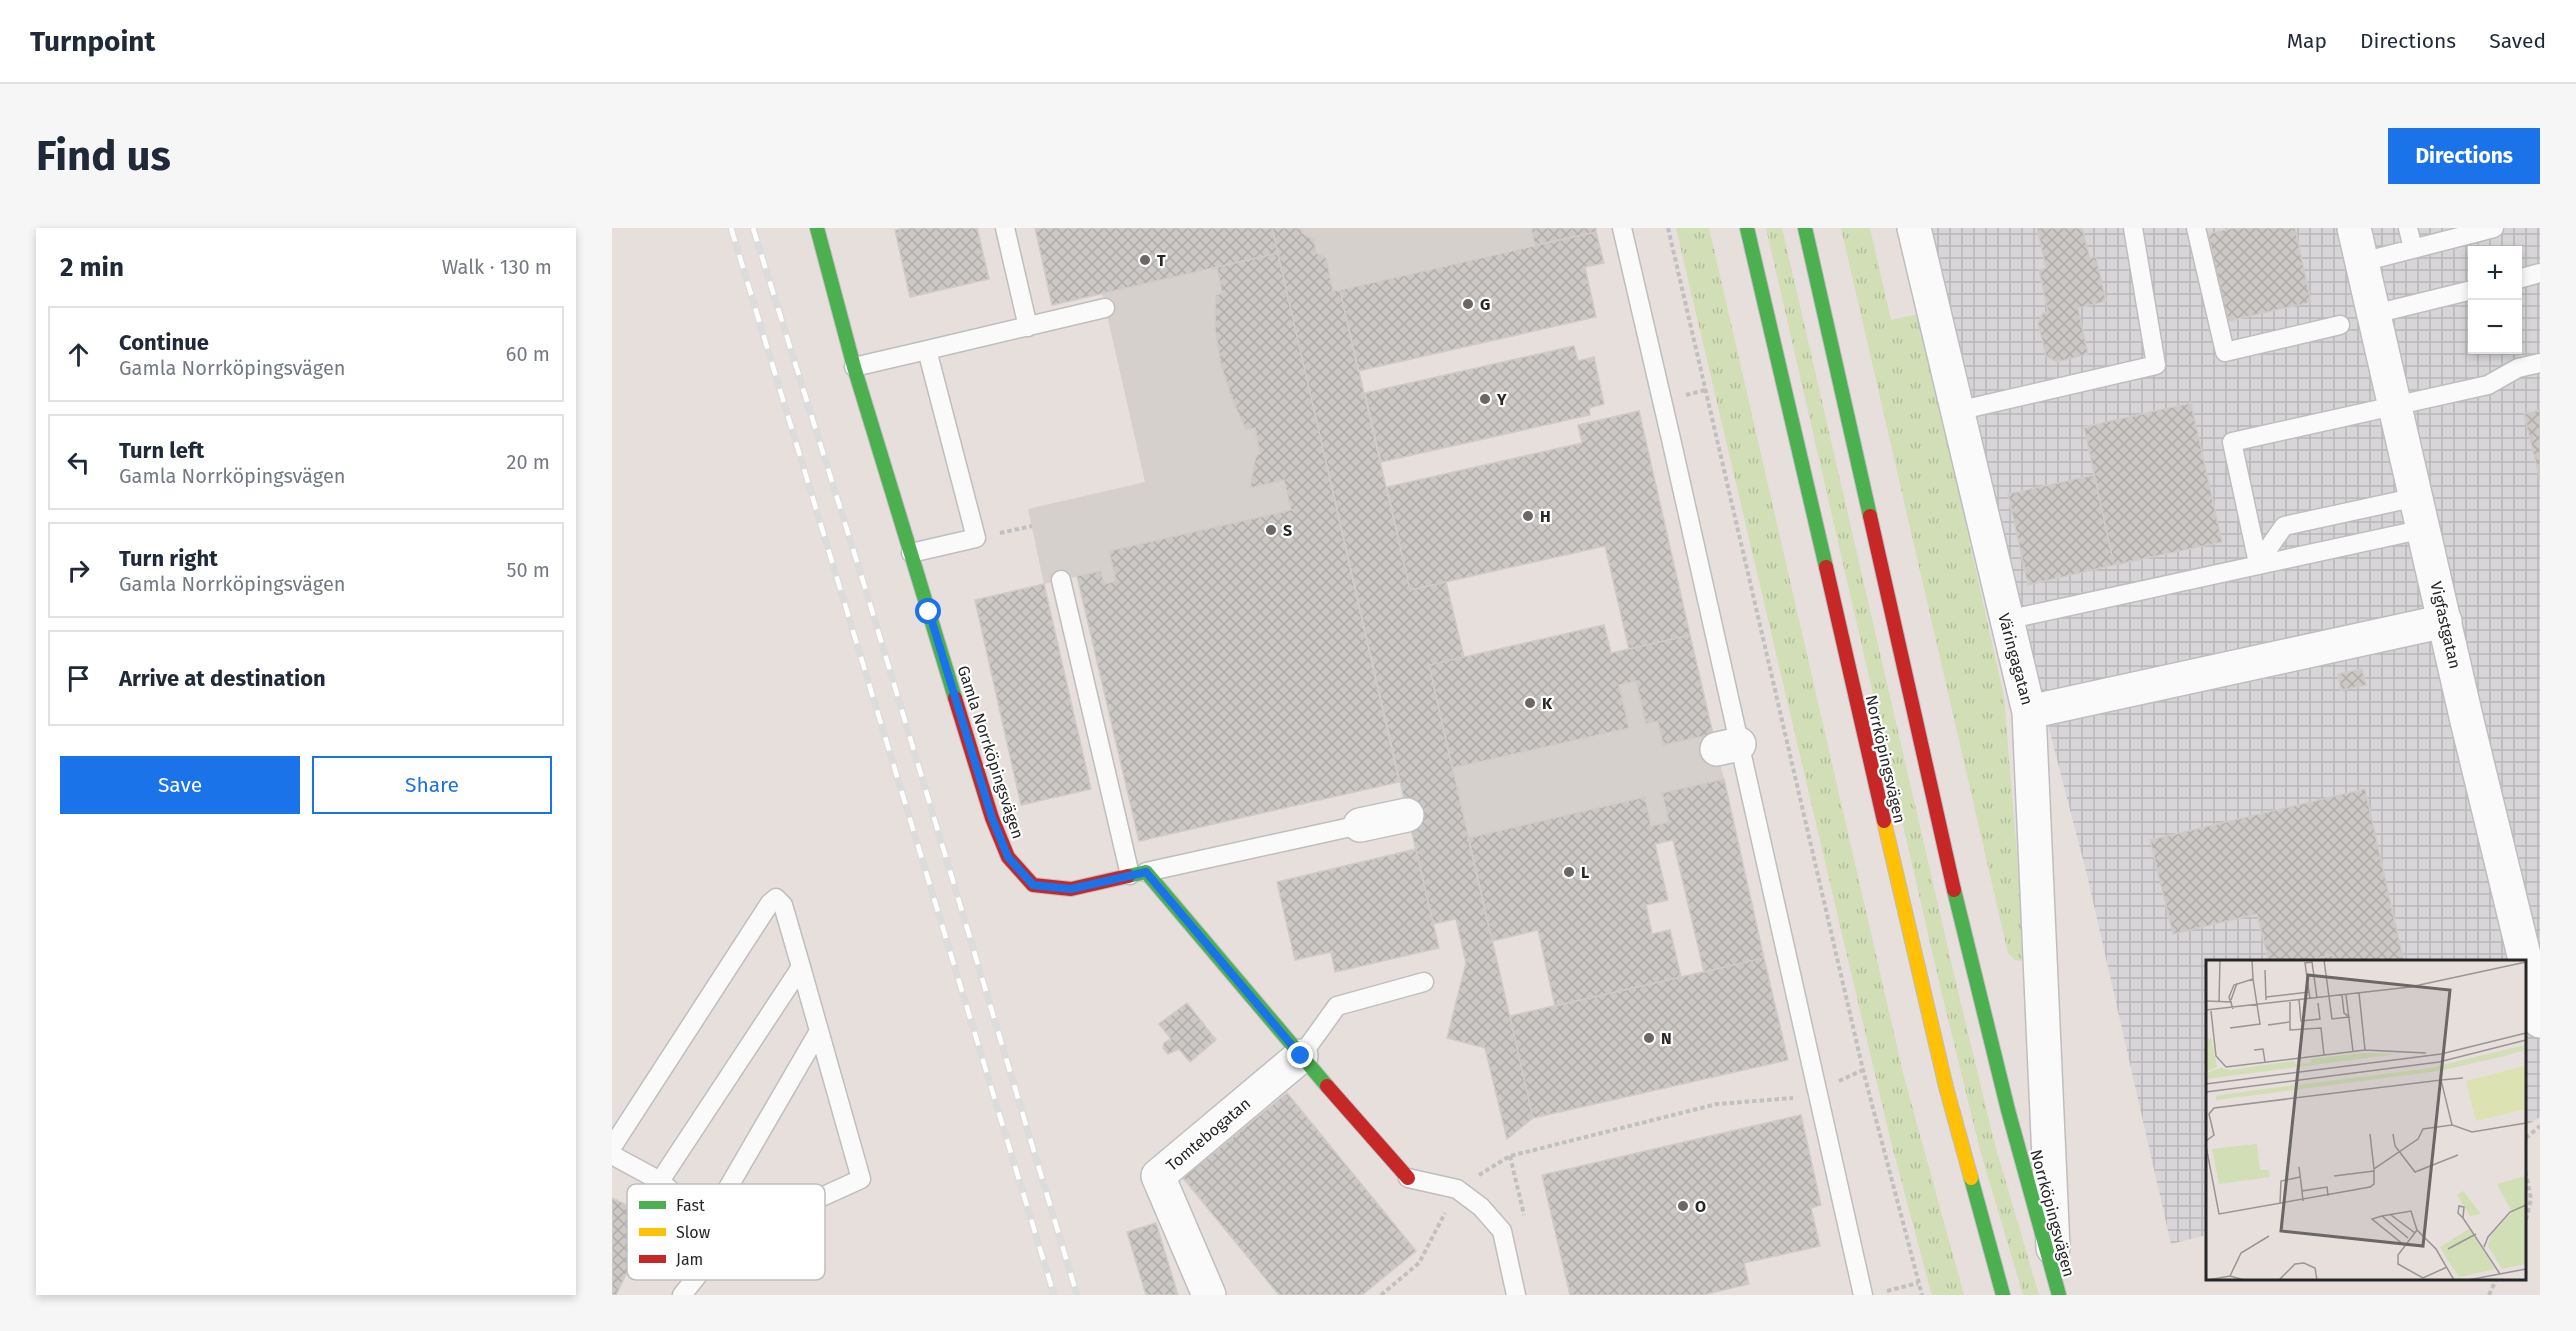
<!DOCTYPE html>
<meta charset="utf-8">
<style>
body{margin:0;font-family:"Fira Sans",sans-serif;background:#f6f6f7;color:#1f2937}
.controls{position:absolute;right:18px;top:18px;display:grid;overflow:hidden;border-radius:0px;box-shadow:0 3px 9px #0003}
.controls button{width:54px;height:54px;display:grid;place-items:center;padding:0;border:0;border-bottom:2px solid #e0e1e3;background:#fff;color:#1f2937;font:30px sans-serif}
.stop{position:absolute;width:18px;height:18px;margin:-14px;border:4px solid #1a73e8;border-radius:50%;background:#fff}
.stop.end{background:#1a73e8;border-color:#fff;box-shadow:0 2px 6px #0008}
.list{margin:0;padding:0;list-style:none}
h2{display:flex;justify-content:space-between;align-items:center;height:78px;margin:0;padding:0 24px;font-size:26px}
h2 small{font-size:20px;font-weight:400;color:#747a83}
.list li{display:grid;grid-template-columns:39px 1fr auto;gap:18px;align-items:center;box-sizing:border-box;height:96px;margin:0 12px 12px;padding:0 12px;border:2px solid #e0e1e3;border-radius:0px}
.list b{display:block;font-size:22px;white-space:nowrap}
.list p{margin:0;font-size:20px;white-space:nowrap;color:#747a83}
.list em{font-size:20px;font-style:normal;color:#747a83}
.actions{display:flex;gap:12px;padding:18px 24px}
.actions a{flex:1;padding:14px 0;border:2px solid #1a73e8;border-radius:0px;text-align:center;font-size:21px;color:#1a73e8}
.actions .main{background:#1a73e8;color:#fff}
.icon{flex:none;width:33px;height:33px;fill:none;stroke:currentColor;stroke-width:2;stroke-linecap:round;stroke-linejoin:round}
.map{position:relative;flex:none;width:1928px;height:1067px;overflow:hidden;border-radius:0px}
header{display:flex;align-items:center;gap:36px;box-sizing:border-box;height:84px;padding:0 30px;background:#fff;border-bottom:2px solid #e0e1e3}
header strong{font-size:28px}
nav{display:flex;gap:33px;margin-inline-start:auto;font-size:21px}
.intro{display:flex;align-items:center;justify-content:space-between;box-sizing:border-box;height:144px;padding:0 36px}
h1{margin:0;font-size:42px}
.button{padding:15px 27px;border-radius:0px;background:#1a73e8;color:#fff;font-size:21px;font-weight:700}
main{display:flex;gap:36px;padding:0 36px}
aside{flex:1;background:#fff;border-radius:0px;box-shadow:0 3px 9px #0003}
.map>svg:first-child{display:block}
.industrial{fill:url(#industrial-grid);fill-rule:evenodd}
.grass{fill:url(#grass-tufts)}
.plaza{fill:#d6d0cc}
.building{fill:url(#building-cross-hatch);stroke:#d0cbc9;stroke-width:1.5}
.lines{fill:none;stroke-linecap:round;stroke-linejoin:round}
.lane-casing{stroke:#bfbebe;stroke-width:21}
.street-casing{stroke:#bfbebe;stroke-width:36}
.fast-casing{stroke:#bfbebe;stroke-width:16}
.slow-casing{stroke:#bfbebe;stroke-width:16}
.jam-casing{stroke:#bfbebe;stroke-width:16}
.path{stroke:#c1c0c0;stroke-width:4;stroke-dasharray:4.5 3;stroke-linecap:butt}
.lane{stroke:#fbfafa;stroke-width:18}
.street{stroke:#fbfafa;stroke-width:33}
.fast{stroke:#4caf50;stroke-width:14}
.slow{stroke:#ffc107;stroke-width:14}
.jam{stroke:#c62828;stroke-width:14}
.rail-casing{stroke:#dcdcdd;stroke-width:7}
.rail{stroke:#fff;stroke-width:4.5;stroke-dasharray:14;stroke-linecap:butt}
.route{stroke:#1a73e8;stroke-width:8}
.poi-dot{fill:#6a6766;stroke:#fff;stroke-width:2}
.labels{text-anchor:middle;stroke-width:4.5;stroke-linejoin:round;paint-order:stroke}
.poi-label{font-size:16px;font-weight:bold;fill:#272727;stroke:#fff;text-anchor:start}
.street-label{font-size:16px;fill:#272727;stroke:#fff}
.inset-road{fill:none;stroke:#9a9594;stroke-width:1.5}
.view{fill:#6a6766;fill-opacity:0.15;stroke:#6a6766;stroke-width:3}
.inset-edge{fill:none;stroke:#272727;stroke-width:3}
.key{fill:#fff;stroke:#bebebe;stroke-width:1.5}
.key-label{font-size:16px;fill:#272727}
</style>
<header>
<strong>Turnpoint</strong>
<nav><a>Map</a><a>Directions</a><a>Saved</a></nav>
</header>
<div class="intro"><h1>Find us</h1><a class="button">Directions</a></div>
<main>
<aside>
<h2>2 min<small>Walk · 130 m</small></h2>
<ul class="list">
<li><svg class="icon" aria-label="ahead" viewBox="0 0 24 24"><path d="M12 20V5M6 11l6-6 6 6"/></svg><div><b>Continue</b><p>Gamla Norrköpingsvägen</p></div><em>60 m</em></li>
<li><svg class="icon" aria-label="left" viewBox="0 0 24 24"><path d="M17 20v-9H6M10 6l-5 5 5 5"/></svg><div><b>Turn left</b><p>Gamla Norrköpingsvägen</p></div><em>20 m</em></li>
<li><svg class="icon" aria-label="right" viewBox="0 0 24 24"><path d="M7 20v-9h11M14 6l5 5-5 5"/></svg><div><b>Turn right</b><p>Gamla Norrköpingsvägen</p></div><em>50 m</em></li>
<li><svg class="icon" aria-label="arrive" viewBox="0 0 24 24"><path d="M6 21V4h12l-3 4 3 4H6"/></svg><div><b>Arrive at destination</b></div></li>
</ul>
<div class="actions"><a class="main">Save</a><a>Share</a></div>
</aside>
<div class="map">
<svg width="1928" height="1067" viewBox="0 0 1928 1067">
<defs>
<pattern id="industrial-grid" width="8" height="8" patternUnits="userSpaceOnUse" patternTransform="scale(1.5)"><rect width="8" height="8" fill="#d8d5d8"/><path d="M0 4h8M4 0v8" fill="none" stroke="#b9b7b9"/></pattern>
<pattern id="grass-tufts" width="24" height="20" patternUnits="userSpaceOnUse" patternTransform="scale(1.5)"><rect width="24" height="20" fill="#d1deb6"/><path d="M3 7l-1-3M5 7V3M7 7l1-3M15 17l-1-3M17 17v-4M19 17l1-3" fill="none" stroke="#b3be9c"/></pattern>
<pattern id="building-cross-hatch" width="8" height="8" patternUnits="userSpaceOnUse" patternTransform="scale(1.5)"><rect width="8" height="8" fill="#ccc8c6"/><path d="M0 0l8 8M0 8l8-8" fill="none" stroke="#afacaa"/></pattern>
</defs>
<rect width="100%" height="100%" fill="#e6dfdc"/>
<path class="industrial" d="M1315,0H1928V889L1912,899V734H1595V1007L1559,1016L1475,647L1416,420ZM1860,22H1906V122H1860Z"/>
<path class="grass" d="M1064,0H1097L1292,849L1352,1067H1320L1316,1053L1278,910Z
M1154,0H1170L1344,755L1383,917L1427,1067H1411L1368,922L1328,758Z
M1229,0H1258L1279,92L1307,86L1392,469L1413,726L1410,733L1403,732L1396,725Z"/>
<path class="plaza" d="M689,0H919L923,17L721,63L714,31L704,25L702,12L690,5Z
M605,39L610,65L604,67L603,101L609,137L627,188L634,202L643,200L648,226L644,227L638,259L672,252L679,282L497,323L504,353L492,356L488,343L432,356L416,281L533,254L490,65Z
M1024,453L1034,496L1046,493L1051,517L1101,506L1112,551L1050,565L1057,594L1039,598L1032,569L856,610L840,540L1007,457Z"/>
<path class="building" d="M294,0H365L377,51L298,69L283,2Z
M423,0H660L666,25L440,77Z
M660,0H689L690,5L702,12L704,25L714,30L721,63L728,62L798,362L834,354L852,429L817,437L921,890L895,911L873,820L835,810L854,735L844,691L821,696Z
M919,0H984V4L923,17Z
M1425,0H1470L1478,30L1484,29L1494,73L1466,80L1476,126L1445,134L1434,128L1426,95L1431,85L1436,84L1427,42L1434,40Z
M1621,0H1683L1699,74L1616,93L1596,6Z
M984,4L992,35L973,39L984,89L746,143L728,62Z
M666,25L787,554L527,613L465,348L489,343L492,356L504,353L497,323L679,282L672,252L638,260L644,227L648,226L643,200L634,202L621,173L609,137L603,101L604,67L610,65L605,39Z
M962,118L966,133L982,129L992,176L977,180L978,187L769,234L753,165Z
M1579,175L1610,314L1502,337L1472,199Z
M1928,182V252L1912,186Z
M1027,183L1078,407L1017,421L993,318L798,362L775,259L970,215L966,197Z
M1482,247L1502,337L1416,357L1396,266Z
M432,356L479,561L409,577L363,372Z
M992,397L999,425L1078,407L1101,506L1051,517L1046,493L1034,496L1024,453L1007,457L1017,500L840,540L817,437Z
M1750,441L1754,457L1729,462L1726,446Z
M1112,551L1152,730L1092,744L1061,612L1043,616L1056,672L1034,677L1040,706L1058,702L1069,749L943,778L926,702L880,713L856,610L1033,569L1039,598L1057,594L1050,565Z
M1753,561L1792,734H1723L1721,727L1689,734H1657L1645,686L1561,706L1538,612Z
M804,621L827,720L723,744L719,724L683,732L665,654Z
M1721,727L1723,734H1689Z
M1152,730L1176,832L921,890L898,788Z
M575,775L604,812L578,834L567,821L556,826L551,820L552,815L559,811L547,796Z
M675,865L804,1023L750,1067H667L571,950Z
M1189,887L1209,977L1199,980L1208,1018L1132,1035L1137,1056L1091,1067H958L930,947Z
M0,970L41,990L4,1067H0Z
M544,995L566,1067H534L515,1004Z"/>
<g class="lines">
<defs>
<path id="lane" d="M393,0L416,99
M1010,0L1059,211L1251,1067
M1584,0L1613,124L1728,97
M1796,0L1801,21
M1750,34L1882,0
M1906,51L1928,45
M1762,86L1860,62
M315,122L493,80
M242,139L315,122L364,310L299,325
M1345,183L1544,137L1521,0
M1646,335L1620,214L1876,157L1906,140L1928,135
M1646,335L1672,298L1805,269
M449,352L518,647
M1394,392L1812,301
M534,644L748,597
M689,828L725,778L812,754
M0,919L158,675L164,670L171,677L189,739
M0,927L48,953L104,1004
M796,950L845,961L869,979L890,1003L904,1067
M48,953L189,739L249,951L113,1013L70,1067
M95,996L207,803"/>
<path id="street" d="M1302,0L1417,484L1441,1020
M1742,0L1855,493L1928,793
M1417,484L1833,393
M1105,521L1127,516
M748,597L795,587
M597,1067L546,948L689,828"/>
<path id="fast" d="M205,0L242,139L343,470
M1135,0L1214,339
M1193,0L1258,288
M516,648L534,644L715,858
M1342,662L1396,882L1447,1067
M1359,950L1391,1067"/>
<path id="slow" d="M1272,593L1334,859L1359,950"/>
<path id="jam" d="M1258,288L1342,662
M1214,339L1272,593
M343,470L380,590L396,629L421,657L459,661L516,648
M715,858L796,950"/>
</defs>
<use href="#lane" class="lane-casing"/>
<use href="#street" class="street-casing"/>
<use href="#fast" class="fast-casing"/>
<use href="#slow" class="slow-casing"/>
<use href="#jam" class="jam-casing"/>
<path class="path" d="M1056,0L1251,842L1310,1067
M1074,167L1093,162
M388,305L420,298
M1227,853L1251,842
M1912,925L1914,910L1928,898
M898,928L912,987
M1912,936L1919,971L1912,1000
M867,947L898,928L1105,876L1181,870
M1275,1063L1306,1055
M769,1067L807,1035L833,985
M1877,1067L1885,1050"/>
<use href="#lane" class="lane"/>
<use href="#street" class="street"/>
<use href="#fast" class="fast"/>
<use href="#slow" class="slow"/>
<use href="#jam" class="jam"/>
<defs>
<path id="rail" d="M119,0L442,1067
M141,0L255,366L465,1067"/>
</defs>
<use href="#rail" class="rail-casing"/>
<use href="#rail" class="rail"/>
</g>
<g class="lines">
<path class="route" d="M317,384L380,590L396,629L421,657L459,661L534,644L689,828"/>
</g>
<g class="poi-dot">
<circle cx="533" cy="32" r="6"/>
<circle cx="856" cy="76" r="6"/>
<circle cx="873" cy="171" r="6"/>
<circle cx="916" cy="288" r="6"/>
<circle cx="659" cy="302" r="6"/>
<circle cx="918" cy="475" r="6"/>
<circle cx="957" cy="644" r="6"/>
<circle cx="1037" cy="810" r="6"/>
<circle cx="1071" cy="978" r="6"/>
</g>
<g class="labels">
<g class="poi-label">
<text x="545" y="38">T</text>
<text x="868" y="82">G</text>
<text x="885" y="177">Y</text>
<text x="928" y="294">H</text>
<text x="671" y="308">S</text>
<text x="930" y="481">K</text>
<text x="969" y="650">L</text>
<text x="1049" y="816">N</text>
<text x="1083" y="984">O</text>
</g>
<g class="street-label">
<text transform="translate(1834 397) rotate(77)" y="6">Vigfastgatan</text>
<text transform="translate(1404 431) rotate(75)" y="6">Väringagatan</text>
<text transform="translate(379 524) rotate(72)" y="6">Gamla Norrköpingsvägen</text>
<text transform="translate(1274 531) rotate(77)" y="6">Norrköpingsvägen</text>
<text transform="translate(596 906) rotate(-40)" y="6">Tomtebogatan</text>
<text transform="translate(1441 985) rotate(75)" y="6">Norrköpingsvägen</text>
</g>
</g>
<g transform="translate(1594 732)">
<rect width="320" height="320" fill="#e6dfdc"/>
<path d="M0,78H5L11,107L0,112ZM319,85V90L298,96L233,111L10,140V136L28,133L224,108ZM157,93L192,94L0,119V113L14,108L25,110L88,101L89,104L105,103V99Z" fill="#d1deb6"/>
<path d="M274,286L289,309L253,317L241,299Z" fill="#d1deb6"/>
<path d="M51,184L54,210H63L64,217L13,224L6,189Z" fill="#d1deb6"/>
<path d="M319,216V304L296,309L282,286L284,277L306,252L291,224ZM257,231L275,254L264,256L251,235ZM263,269L274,286L241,299L234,287Z" fill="#d1deb6"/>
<path d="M319,106V149L270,161L260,121Z" fill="#dde2b3"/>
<path class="inset-road" d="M46,0L47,19M118,0L126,59L143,57L138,53L136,35M59,10L60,40M153,33L159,90M140,35L147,91M60,37L103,32M104,39L99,3L106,2L111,38M25,40L31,23M93,40L95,61L114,59L112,43M0,41L26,42M13,42L14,0M84,42V70L115,68L118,95M0,50L204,27L320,2M5,51L10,96L20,107L159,90L220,93M62,65L83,62M24,68L54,64L47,19L28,25L23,37L27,49M48,90L57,89L59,102M235,120L257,118M0,124L235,94L320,73M0,132L233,102L320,80M164,174L168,209M187,174L189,186L209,212L252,195M0,181L8,175L3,154L8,148L235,120L246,165L266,172L320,163M0,186L13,254L164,227L168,224V209L212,179L217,169L246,165M93,207L96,231M128,216L168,211M97,241L96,231L121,227L122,236M74,244L75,221L94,217M185,255L209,273M176,256L166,259L198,285M257,258L252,253L253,246L258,247L257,258L294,314M211,270L192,295V304L217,318L241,307M202,278L176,256L205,251L211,270L230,289L248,320M278,287L282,277L304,252L320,245M242,289L270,274M24,316L35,293L63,276M2,320L24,316L38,320M73,320L89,304L98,303L109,308L111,320M262,320L320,309"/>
<path class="view" d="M102,15L244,30L217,286L75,271Z"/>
<rect width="320" height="320" class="inset-edge"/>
</g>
<rect x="15" y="956" width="198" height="96" rx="9" class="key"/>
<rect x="27" y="973" width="27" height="8" fill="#4caf50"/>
<rect x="27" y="1000" width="27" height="8" fill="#ffc107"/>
<rect x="27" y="1027" width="27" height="8" fill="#c62828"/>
<g class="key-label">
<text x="64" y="983">Fast</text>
<text x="64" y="1010">Slow</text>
<text x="64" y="1037">Jam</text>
</g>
</svg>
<div class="controls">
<button>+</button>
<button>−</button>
</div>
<div class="stop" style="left:317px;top:384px"></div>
<div class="stop end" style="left:689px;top:828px"></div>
</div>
</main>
